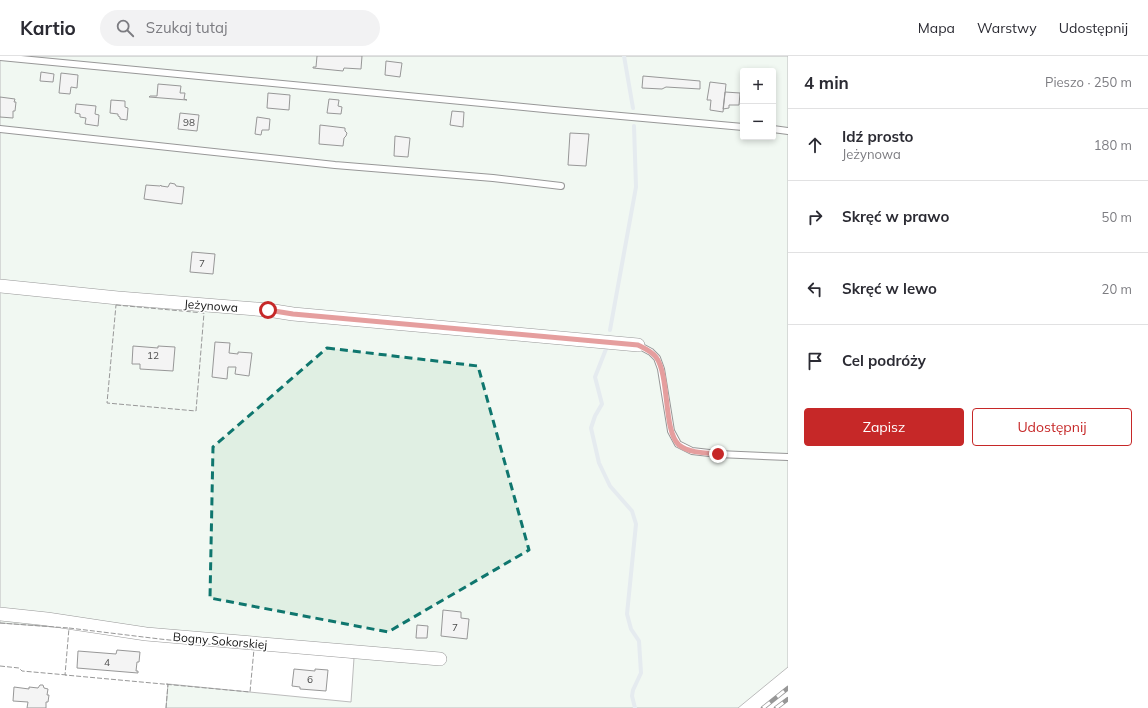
<!DOCTYPE html>
<html lang="pl">
<meta charset="utf-8">
<style>
body{margin:0;font-family:Mulish,sans-serif;background:#f2f2f3;color:#2b2b33}
.controls{position:absolute;right:12px;top:12px;display:grid;overflow:hidden;border-radius:4px;box-shadow:0 2px 6px #0003}
.controls button{width:36px;height:36px;display:grid;place-items:center;padding:0;border:0;border-bottom:1px solid #e1e1e2;background:#fff;color:#2b2b33;font:20px sans-serif}
.stop{position:absolute;width:12px;height:12px;margin:-9px;border:3px solid #c62828;border-radius:50%;background:#fff}
.stop.end{background:#c62828;border-color:#fff;box-shadow:0 1px 4px #0008}
.list{margin:0;padding:0;list-style:none}
h2{display:flex;justify-content:space-between;align-items:center;height:52px;margin:0;padding:0 16px;font-size:17px}
h2 small{font-size:13px;font-weight:400;color:#7c7c81}
.list li{display:grid;grid-template-columns:26px 1fr auto;gap:12px;align-items:center;box-sizing:border-box;height:72px;padding:0 16px;border-top:1px solid #e1e1e2}
.list b{display:block;font-size:15px;white-space:nowrap}
.list p{margin:0;font-size:13px;white-space:nowrap;color:#7c7c81}
.list em{font-size:13px;font-style:normal;color:#7c7c81}
.actions{display:flex;gap:8px;padding:12px 16px}
.actions a{flex:1;padding:9px 0;border:1px solid #c62828;border-radius:4px;text-align:center;font-size:14px;color:#c62828}
.actions .main{background:#c62828;color:#fff}
.icon{flex:none;width:22px;height:22px;fill:none;stroke:currentColor;stroke-width:2;stroke-linecap:round;stroke-linejoin:round}
.map{position:relative;flex:none;width:788px;height:652px;overflow:hidden}
header{display:flex;align-items:center;gap:24px;box-sizing:border-box;height:56px;padding:0 20px;background:#fff;border-bottom:1px solid #e1e1e2}
header strong{font-size:19px}
nav{display:flex;gap:22px;margin-inline-start:auto;font-size:14px}
.search{width:280px;height:36px;background:#f2f2f3;display:flex;align-items:center;gap:10px;box-sizing:border-box;padding:0 14px;border-radius:22px;color:#7c7c81;font-size:15px}
main{display:flex}
aside{flex:1;background:#fff}
.map>svg:first-child{display:block}
.green{fill:#e0efe3;stroke:#6a6a6a;fill-rule:evenodd}
.lines{fill:none;stroke-linecap:round;stroke-linejoin:round}
.stream{stroke:#c6d2dc;stroke-width:4}
.building{fill:#e6e6e6;stroke:#1a1a1a}
.service-casing{stroke:#1a1a1a;stroke-width:8}
.minor-casing{stroke:#1a1a1a;stroke-width:14}
.service{stroke:#fff;stroke-width:6}
.minor{stroke:#fff;stroke-width:13}
.rail-casing{stroke:#1a1a1a;stroke-width:4.5}
.rail{stroke:#fff;stroke-width:3;stroke-dasharray:9;stroke-linecap:butt}
.fence{stroke:#1a1a1a;stroke-width:1;stroke-dasharray:5 2;stroke-linecap:butt}
.route{stroke:#c62828;stroke-width:5}
.marked{fill:none;stroke:#0f766e;stroke-width:3;stroke-dasharray:8 5;stroke-linejoin:round}
.labels{text-anchor:middle;stroke-width:3;stroke-linejoin:round;paint-order:stroke}
.number-label{font-size:10px;fill:#4d4d4d}
.street-label{font-size:12px;fill:#1a1a1a;stroke:#fff}
</style>
<header>
<strong>Kartio</strong>
<div class="search"><svg class="icon" aria-label="search" viewBox="0 0 24 24"><circle cx="10" cy="10" r="6"/><path d="M15 15l6 6"/></svg>Szukaj tutaj</div>
<nav><a>Mapa</a><a>Warstwy</a><a>Udostępnij</a></nav>
</header>
<main>
<div class="map">
<svg width="788" height="652" viewBox="0 0 788 652">
<rect width="100%" height="100%" fill="#fff"/>
<path class="green" d="M0,0H788V611L738,652H166L168,628L351,646L354,602L69,572L0,567ZM743,15H773V81H743Z"/>
<g class="lines">
<path class="stream" d="M624,0L633,52
M610,274L636,131L634,70
M606,293L595,321L602,348L595,360L591,372L599,407L610,430L632,455L636,468L627,558L631,573L639,585L641,617L633,634L632,640L635,652"/>
</g>
<path class="building" d="M317,0H362L361,13L344,12L343,15L313,12V11H316Z
M386,5L402,7L400,21L385,19Z
M41,16L54,18L53,26L40,25Z
M61,17L78,19L77,32L71,31L70,38L59,37Z
M643,20L700,25V33L666,31L662,33L642,32Z
M710,26L726,28L723,56L710,54L711,44H707Z
M158,28L181,30L180,37H185L184,43L187,44L149,41L150,40H157Z
M725,36L740,37L739,49H729V52L723,53Z
M268,37L290,39L289,54L267,52Z
M0,41L15,43L14,46H16L15,55H13V62L0,61Z
M329,43L339,44L338,50L342,51L341,58L327,57Z
M111,44L125,45V51L128,52L127,64L120,63V61L118,60V58L110,57Z
M76,48L96,50L95,58L99,59L98,70L85,68L86,62L80,61V58L75,57Z
M452,55L464,56L463,71L450,69Z
M180,57L199,59L197,75L178,73Z
M257,61L270,63L269,74H262L261,79L255,78Z
M320,69L345,72V75L347,77L346,80L344,82L343,90L319,88Z
M570,77L589,78L586,110L568,109Z
M395,80L410,82L408,101L394,100Z
M170,127L175,128L176,130L184,131L182,148L144,143L146,129L160,130L161,129V130L168,131Z
M192,196L215,198L213,218L190,216Z
M215,286L230,287L229,297L238,298V296L252,297L249,320L235,318L236,311H228L227,323L212,321Z
M133,290L158,292V290L175,291L173,315L140,313V308H132Z
M443,554L461,556V562L469,563L467,583L441,580Z
M417,569L428,570L427,582H416Z
M117,594L140,596L139,606H137L136,615H138V617L77,612L78,595L116,598Z
M294,613L315,615V613L328,614L326,635L300,633V631L292,630Z
M40,629H43L44,632L48,633L47,639H49L48,646H46V652H27L28,646L13,645L14,631L29,633V631L38,632Z"/>
<g class="lines">
<defs>
<path id="service" d="M0,1L554,54L743,71
M0,73L335,109L493,122L561,130
M773,73L788,75
M638,289L651,296L657,302L661,313L671,375L678,388L692,395L718,398L788,401"/>
<path id="minor" d="M0,230L118,242L268,254L293,258L638,289
M0,558L47,563L146,578L440,603"/>
</defs>
<use href="#service" class="service-casing"/>
<use href="#minor" class="minor-casing"/>
<use href="#service" class="service"/>
<use href="#minor" class="minor"/>
<defs>
<path id="rail" d="M763,652L788,632
M776,652L788,643"/>
</defs>
<use href="#rail" class="rail-casing"/>
<use href="#rail" class="rail"/>
<path class="fence" d="M116,249L204,257L196,355L107,347Z
M0,567L69,572
M69,572L160,583L254,593L250,636L65,619Z
M0,610L19,612L22,615L67,619
M166,652L168,628H166"/>
</g>
<g class="lines">
<path class="route" d="M268,254L293,258L638,289C644,292 651,295 656,301C670,320 663,375 679,389C689,397 705,397 718,398"/>
</g>
<path d="M0 0H788V652H0ZM327,292L478,310L529,494L388,576L210,542L213,391Z" fill="#fff" fill-opacity=".55" fill-rule="evenodd"/>
<path class="marked" d="M327,292L478,310L529,494L388,576L210,542L213,391Z"/>
<g class="labels">
<g class="number-label">
<text x="189" y="70">98</text>
<text x="202" y="211">7</text>
<text x="153" y="303">12</text>
<text x="455" y="575">7</text>
<text x="107" y="610">4</text>
<text x="310" y="627">6</text>
</g>
<g class="street-label">
<text transform="translate(211 250) rotate(4)" y="4">Jeżynowa</text>
<text transform="translate(220 585) rotate(5)" y="4">Bogny Sokorskiej</text>
</g>
</g>
</svg>
<div class="controls">
<button>+</button>
<button>−</button>
</div>
<div class="stop" style="left:268px;top:254px"></div>
<div class="stop end" style="left:718px;top:398px"></div>
</div>
<aside>
<h2>4 min<small>Pieszo · 250 m</small></h2>
<ul class="list">
<li><svg class="icon" aria-label="ahead" viewBox="0 0 24 24"><path d="M12 20V5M6 11l6-6 6 6"/></svg><div><b>Idź prosto</b><p>Jeżynowa</p></div><em>180 m</em></li>
<li><svg class="icon" aria-label="right" viewBox="0 0 24 24"><path d="M7 20v-9h11M14 6l5 5-5 5"/></svg><div><b>Skręć w prawo</b></div><em>50 m</em></li>
<li><svg class="icon" aria-label="left" viewBox="0 0 24 24"><path d="M17 20v-9H6M10 6l-5 5 5 5"/></svg><div><b>Skręć w lewo</b></div><em>20 m</em></li>
<li><svg class="icon" aria-label="arrive" viewBox="0 0 24 24"><path d="M6 21V4h12l-3 4 3 4H6"/></svg><div><b>Cel podróży</b></div></li>
</ul>
<div class="actions"><a class="main">Zapisz</a><a>Udostępnij</a></div>
</aside>
</main>
